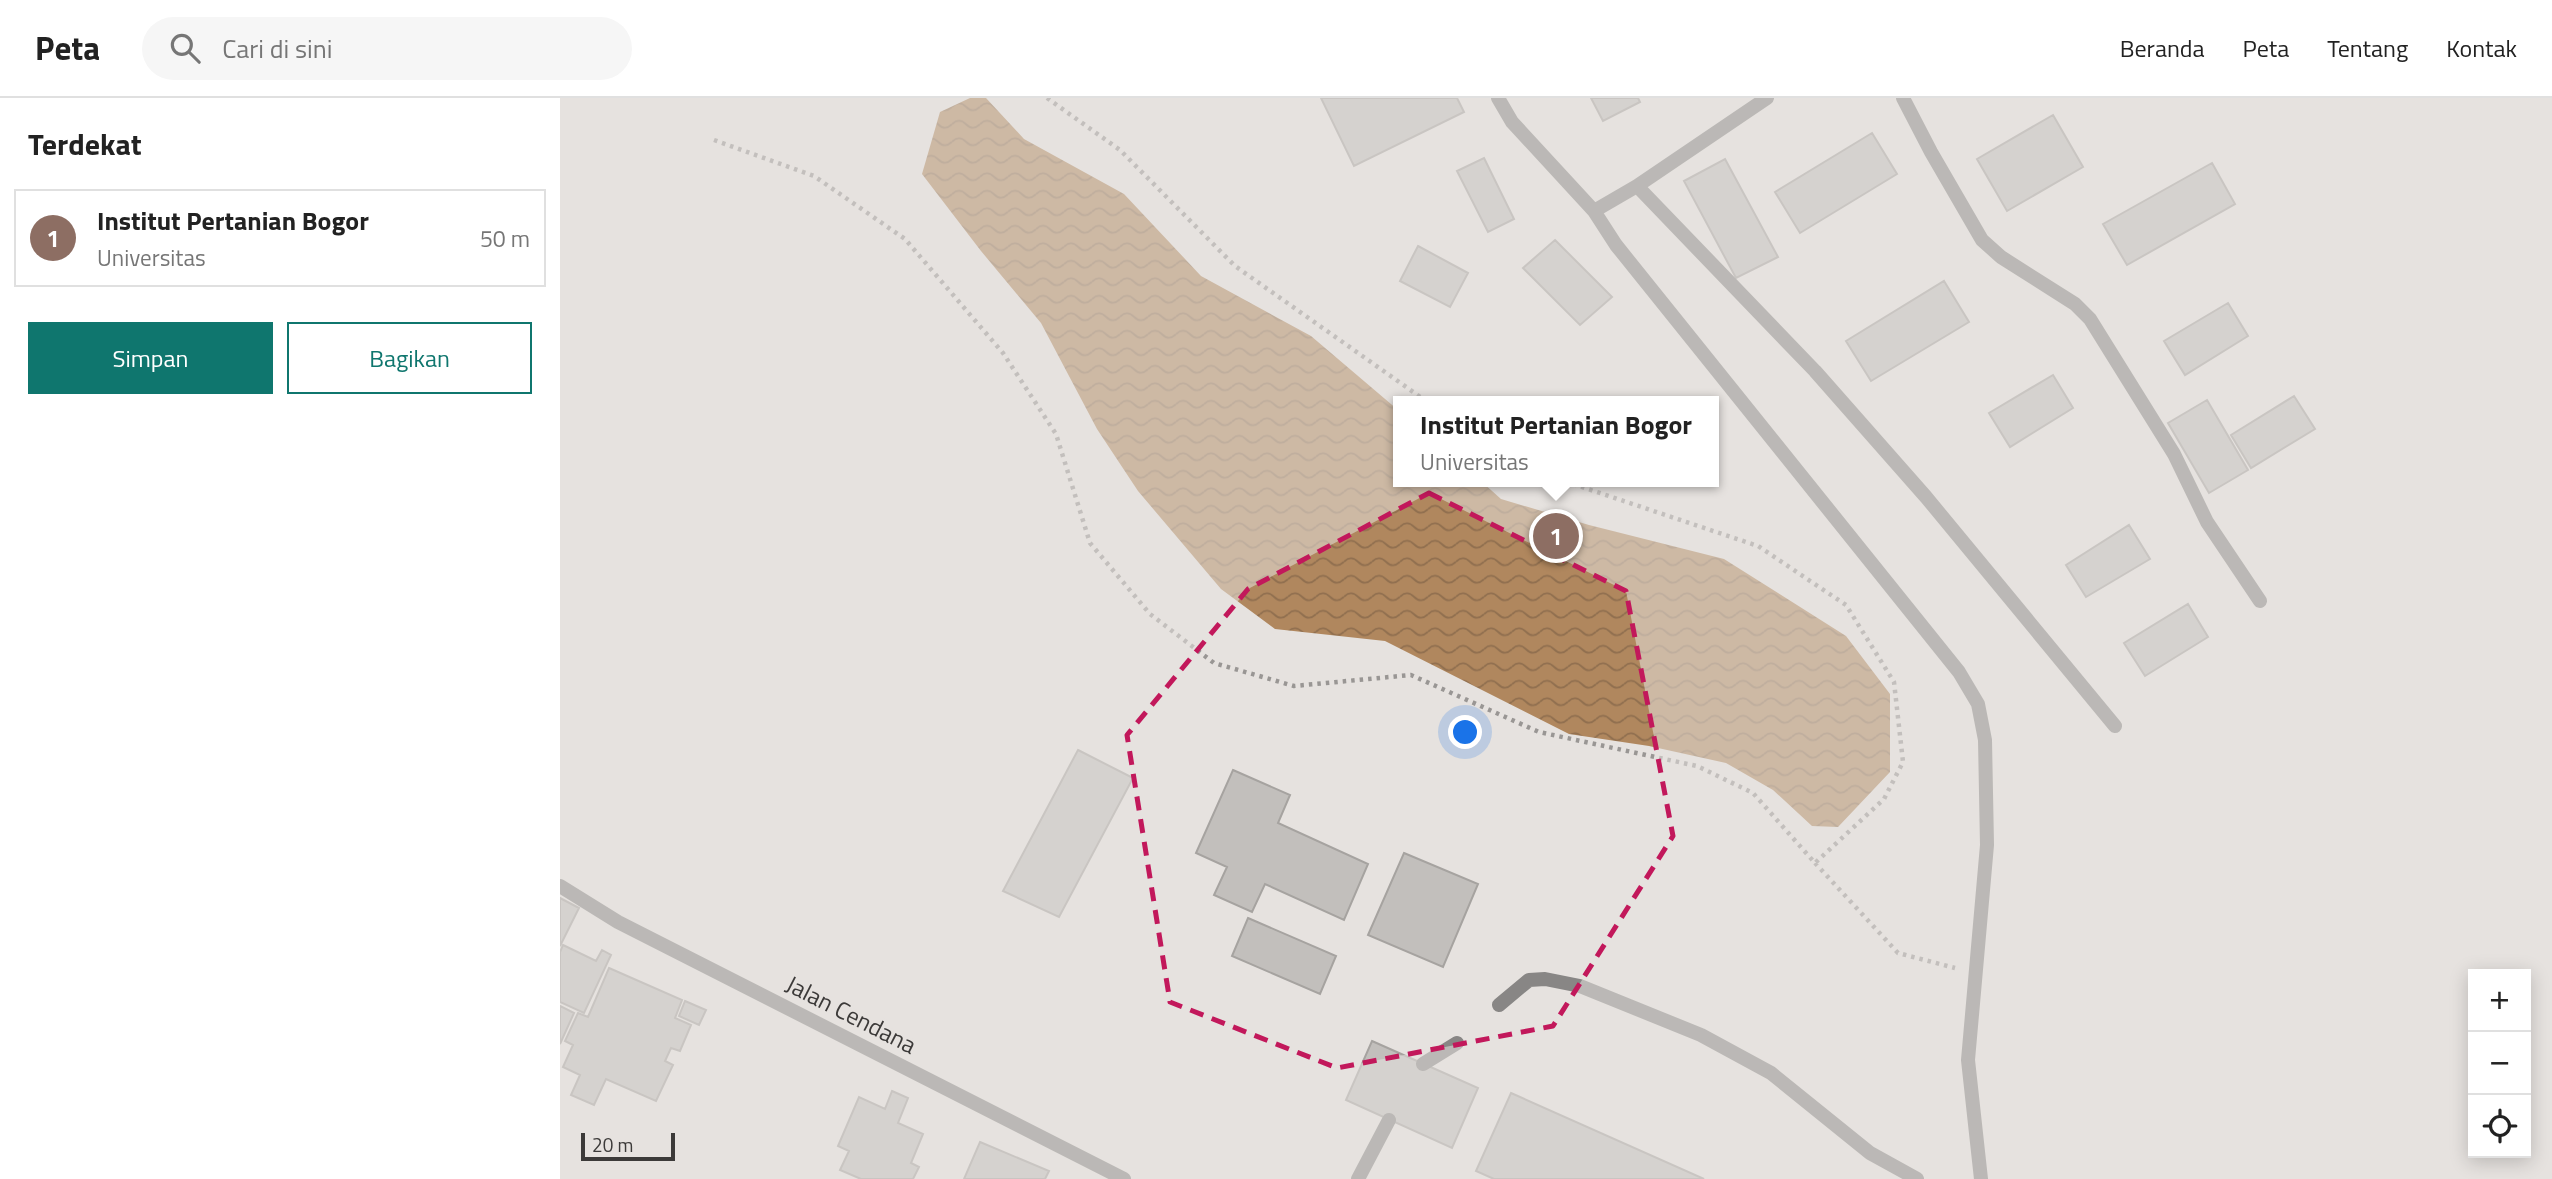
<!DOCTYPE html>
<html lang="id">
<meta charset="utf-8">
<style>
body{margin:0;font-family:"Titillium Web",sans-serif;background:#f6f6f6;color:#222}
.controls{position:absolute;right:21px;bottom:21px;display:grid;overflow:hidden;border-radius:0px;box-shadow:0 4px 18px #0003}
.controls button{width:63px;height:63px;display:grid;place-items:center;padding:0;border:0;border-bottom:2px solid #e0e0e0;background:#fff;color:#222;font:35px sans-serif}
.scale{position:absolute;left:21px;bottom:18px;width:94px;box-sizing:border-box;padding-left:7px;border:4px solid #3c3a39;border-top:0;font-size:19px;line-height:24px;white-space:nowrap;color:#3c3a39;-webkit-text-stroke:5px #e6e2df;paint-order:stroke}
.you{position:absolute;left:906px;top:635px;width:24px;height:24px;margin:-18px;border:5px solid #fff;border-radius:50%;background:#1a73e8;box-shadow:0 0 0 10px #1a73e833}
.badge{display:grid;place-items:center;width:46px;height:46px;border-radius:50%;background:#0f766e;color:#fff;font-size:23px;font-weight:700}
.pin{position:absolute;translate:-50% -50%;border:4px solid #fff;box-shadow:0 2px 7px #0006}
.popup{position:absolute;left:833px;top:298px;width:326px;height:91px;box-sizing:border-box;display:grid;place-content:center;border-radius:0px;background:#fff;filter:drop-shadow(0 2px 5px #0005);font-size:23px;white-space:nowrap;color:#767676}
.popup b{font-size:26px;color:#222}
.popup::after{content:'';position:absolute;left:50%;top:100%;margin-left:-14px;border:14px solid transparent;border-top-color:#fff}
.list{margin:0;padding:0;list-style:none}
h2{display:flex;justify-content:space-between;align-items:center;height:91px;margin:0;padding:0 28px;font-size:30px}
h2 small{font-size:23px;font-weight:400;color:#767676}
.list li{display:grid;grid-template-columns:46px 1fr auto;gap:21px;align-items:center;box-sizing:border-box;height:98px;margin:0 14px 14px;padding:0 14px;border:2px solid #e0e0e0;border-radius:0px}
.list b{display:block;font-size:26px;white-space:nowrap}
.list p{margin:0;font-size:23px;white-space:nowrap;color:#767676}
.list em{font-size:23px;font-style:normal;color:#767676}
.actions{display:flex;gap:14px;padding:21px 28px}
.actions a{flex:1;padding:16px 0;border:2px solid #0f766e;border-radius:0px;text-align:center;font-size:24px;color:#0f766e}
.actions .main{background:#0f766e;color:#fff}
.icon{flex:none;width:38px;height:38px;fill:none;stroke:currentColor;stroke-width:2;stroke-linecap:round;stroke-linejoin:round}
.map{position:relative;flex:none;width:1992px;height:1081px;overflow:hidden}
header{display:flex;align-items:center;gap:42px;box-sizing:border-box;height:98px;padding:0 35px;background:#fff;border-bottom:2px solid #e0e0e0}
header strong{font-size:33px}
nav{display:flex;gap:38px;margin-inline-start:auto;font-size:24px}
.search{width:490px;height:63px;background:#f6f6f6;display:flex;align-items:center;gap:18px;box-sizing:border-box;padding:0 24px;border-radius:38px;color:#767676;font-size:26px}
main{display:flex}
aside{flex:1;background:#fff}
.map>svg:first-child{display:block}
.water{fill:url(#water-waves)}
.building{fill:#c2bfbc;stroke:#a6a3a0;stroke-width:2}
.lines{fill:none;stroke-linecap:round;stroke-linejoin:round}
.path{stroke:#999694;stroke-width:4.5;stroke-dasharray:3.5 5;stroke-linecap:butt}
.service{stroke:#888685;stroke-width:14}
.marked{fill:none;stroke:#c2185b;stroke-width:5;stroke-dasharray:14 9;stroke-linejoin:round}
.labels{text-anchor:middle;stroke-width:6;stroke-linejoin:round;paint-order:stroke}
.street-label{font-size:24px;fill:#3c3a39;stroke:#e6e2df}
</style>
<header>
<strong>Peta</strong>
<div class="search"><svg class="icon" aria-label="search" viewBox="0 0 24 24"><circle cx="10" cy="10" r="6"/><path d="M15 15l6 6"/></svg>Cari di sini</div>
<nav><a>Beranda</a><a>Peta</a><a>Tentang</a><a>Kontak</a></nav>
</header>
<main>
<aside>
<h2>Terdekat<small></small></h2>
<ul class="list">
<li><span class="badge" style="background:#8d6e63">1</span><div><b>Institut Pertanian Bogor</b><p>Universitas</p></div><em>50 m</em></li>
</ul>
<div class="actions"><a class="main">Simpan</a><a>Bagikan</a></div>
</aside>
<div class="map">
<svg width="1992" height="1081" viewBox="0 0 1992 1081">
<defs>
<pattern id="water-waves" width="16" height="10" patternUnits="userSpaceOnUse" patternTransform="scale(1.75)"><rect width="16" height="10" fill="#b0875e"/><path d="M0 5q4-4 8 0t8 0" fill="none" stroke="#906f4f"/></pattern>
</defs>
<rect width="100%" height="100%" fill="#e6e2df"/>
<path class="water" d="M410,0H426L464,41L564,96L641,178L751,238L838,312V384H922L941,401L1029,427L1164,461L1286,538L1330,596V674L1278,729L1252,728L1213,692L1166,665L1089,648L1009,636L825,543L715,531L661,491L578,393L537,331L481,225L421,153L362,76L380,14Z"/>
<path class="building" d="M761,0H897L904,14L794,68Z
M1031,0H1078L1080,4L1043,23Z
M1493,17L1523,69L1447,113L1417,61Z
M1312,35L1337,76L1240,135L1215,94Z
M924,60L954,121L928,134L897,73Z
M1165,61L1218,159L1176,180L1124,83Z
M1652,65L1675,106L1567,167L1543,126Z
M995,142L1052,199L1020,227L963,170Z
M858,148L908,175L890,209L840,183Z
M1384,183L1409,224L1311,283L1286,243Z
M1668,205L1688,238L1625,277L1604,243Z
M1493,277L1513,310L1450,349L1429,315Z
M1734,298L1755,331L1691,370L1671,337Z
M1647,302L1688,372L1649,395L1608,325Z
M1569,427L1590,461L1526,499L1506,467Z
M1628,506L1648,539L1585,578L1564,545Z
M518,652L573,680L499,819L443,793Z
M673,672L730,697L718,725L808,766L784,822L705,786L692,814L654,797L667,769L636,755Z
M844,755L918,786L883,869L808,837Z
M0,800L19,810L0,848Z
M688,820L776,858L760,896L672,858Z
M3,847L36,863L42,852L51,857L24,915L0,904V854Z
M49,870L122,902L115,920L131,927L120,953L111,950L105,963L113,967L96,1003L46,981L34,1007L11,997L20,977L3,969L13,947L5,943L18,915L28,919Z
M125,903L146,912L139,927L119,918Z
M0,908L14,915L0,946Z
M812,943L918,990L892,1050L786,1002Z
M332,993L348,1000L338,1025L363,1036L351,1065L359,1069L353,1081H301L280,1072L289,1053L278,1048L299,999L325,1011Z
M951,995L1144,1081H934L916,1073Z
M420,1044L489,1073L485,1081H404Z"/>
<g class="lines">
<path class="path" d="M487,0L560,52L675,168L866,303
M154,42L254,78L345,141L443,255L496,336L530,445L590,516L654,565L734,588L851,577L979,634L1137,668L1193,695L1255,765L1324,701L1343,664L1334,584L1286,507L1198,448L1007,384
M1255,765L1338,855L1395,870"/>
<path class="service" d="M938,0L952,24L1034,113L1056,147L1399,574L1418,606L1425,642L1427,747L1408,962L1421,1081
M1343,0L1371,54L1422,142L1441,159L1515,206L1530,221L1614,356L1647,424L1700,503
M1077,88L1255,273L1366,399L1555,628
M1034,113L1077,88L1207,0
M0,788L58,824L564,1081
M939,907L969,882L985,881L1020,888L1141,937L1211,975L1310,1055L1357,1081
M863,966L897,945
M798,1081L829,1022"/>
</g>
<path d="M0 0H1992V1081H0ZM869,395L1066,493L1113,738L993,928L777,970L610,904L567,637L688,491Z" fill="#e6e2df" fill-opacity=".55" fill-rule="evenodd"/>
<path class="marked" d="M869,395L1066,493L1113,738L993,928L777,970L610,904L567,637L688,491Z"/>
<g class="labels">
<g class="street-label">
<text transform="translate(291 917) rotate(27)" y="8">Jalan Cendana</text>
</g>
</g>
</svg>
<div class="controls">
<button>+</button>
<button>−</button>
<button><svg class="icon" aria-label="locate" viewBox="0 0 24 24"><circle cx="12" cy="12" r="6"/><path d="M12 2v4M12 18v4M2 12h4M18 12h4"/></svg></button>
</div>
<div class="scale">20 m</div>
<div class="you"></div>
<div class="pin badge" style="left:996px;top:438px;background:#8d6e63">1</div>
<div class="popup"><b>Institut Pertanian Bogor</b>Universitas</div>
</div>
</main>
